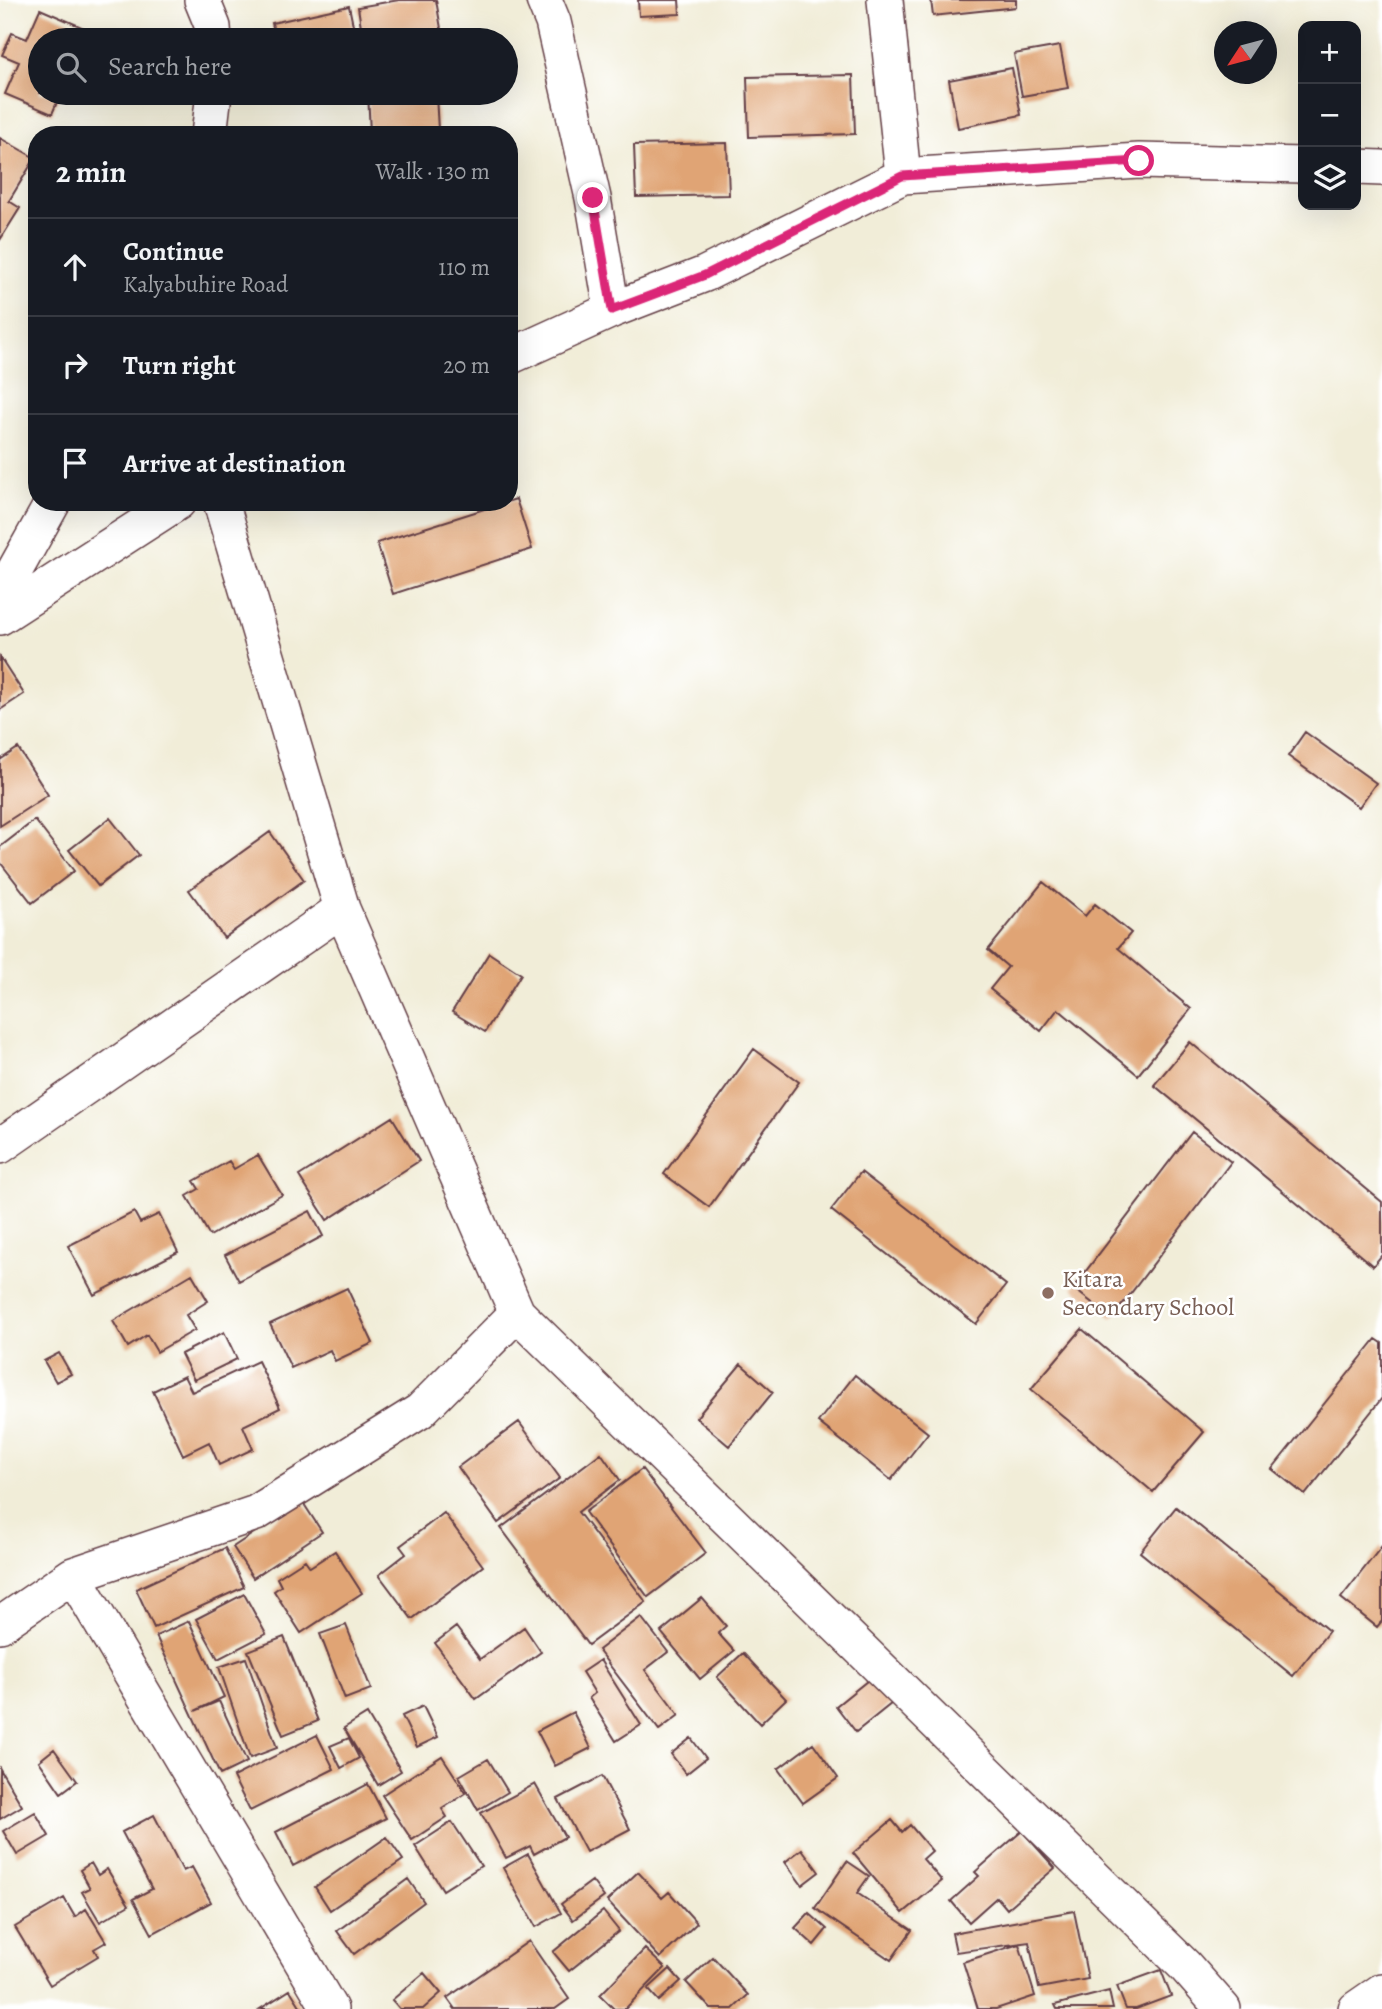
<!DOCTYPE html>
<meta charset="utf-8">
<style>
body{margin:0;font-family:Alegreya,serif;background:#20242c;color:#f1f3f6}
.controls{position:absolute;right:21px;top:21px;display:grid;overflow:hidden;border-radius:14px;box-shadow:0 7px 28px #0002}
.controls button{width:63px;height:63px;display:grid;place-items:center;padding:0;border:0;border-bottom:2px solid #363941;background:#171b24;color:#f1f3f6;font:35px sans-serif}
.compass{position:absolute;left:1214px;top:21px;width:63px;height:63px;border-radius:50%;background:#171b24;box-shadow:0 7px 28px #0002;rotate:234deg}
.stop{position:absolute;width:21px;height:21px;margin:-16px;border:5px solid #db2777;border-radius:50%;background:#fff}
.stop.end{background:#db2777;border-color:#fff;box-shadow:0 2px 7px #0008}
.list{margin:0;padding:0;list-style:none}
h2{display:flex;justify-content:space-between;align-items:center;height:91px;margin:0;padding:0 28px;font-size:30px}
h2 small{font-size:23px;font-weight:400;color:#9ea1a6}
.list li{display:grid;grid-template-columns:46px 1fr auto;gap:21px;align-items:center;box-sizing:border-box;height:98px;padding:0 28px;border-top:2px solid #363941}
.list b{display:block;font-size:26px;white-space:nowrap}
.list p{margin:0;font-size:23px;white-space:nowrap;color:#9ea1a6}
.list em{font-size:23px;font-style:normal;color:#9ea1a6}
.icon{flex:none;width:38px;height:38px;fill:none;stroke:currentColor;stroke-width:2;stroke-linecap:round;stroke-linejoin:round}
.map{position:relative;flex:none;width:1382px;height:2009px;overflow:hidden}
.search{position:absolute;background:#171b24;box-shadow:0 7px 28px #0002;left:28px;top:28px;width:490px;height:77px;display:flex;align-items:center;gap:18px;box-sizing:border-box;padding:0 24px;border-radius:38px;color:#9ea1a6;font-size:26px}
.panel{position:absolute;background:#171b24;box-shadow:0 7px 28px #0002;left:28px;top:126px;width:490px;height:385px;border-radius:28px}
.map>svg:first-child{display:block}
.building{fill:#e0a475}
.lines{fill:none;stroke-linecap:round;stroke-linejoin:round}
.minor-casing{stroke:#633e45;stroke-width:38}
.minor{stroke:#fff;stroke-width:35}
.route{stroke:#db2777;stroke-width:9}
.education-dot{fill:#8d6e63;stroke:#fff;stroke-width:2.5}
.labels{text-anchor:middle;stroke-width:5;stroke-linejoin:round;paint-order:stroke}
.education-label{font-size:24px;fill:#785e54;stroke:#fff;text-anchor:start}
</style>
<div class="map">
<svg width="1382" height="2009" viewBox="0 0 1382 2009">
<rect width="100%" height="100%" fill="#fff"/>
<filter id="ink" filterUnits="userSpaceOnUse"><feTurbulence type="fractalNoise" baseFrequency=".0143" numOctaves="2"/><feDisplacementMap in="SourceGraphic" scale="14" xChannelSelector="R" yChannelSelector="G"/><feConvolveMatrix kernelMatrix="1 2 1 2 8 2 1 2 1" color-interpolation-filters="sRGB"/></filter>
<filter id="wash" filterUnits="userSpaceOnUse"><feTurbulence type="fractalNoise" baseFrequency=".00686" numOctaves="4" result="noise"/><feDisplacementMap in="SourceGraphic" scale="28" xChannelSelector="R" yChannelSelector="G"/><feGaussianBlur stdDeviation="1.57" result="paint"/><feColorMatrix in="noise" values="0 0 0 0 0 0 0 0 0 0 0 0 0 0 0 0 0 1.4 0 .05"/><feComposite in="paint" operator="in"/></filter>
<g filter="url(#wash)">
<rect width="100%" height="100%" fill="#f1edd8"/>
<g id="blocks">
<path class="building" d="M399,0H436L443,40H363L358,7Z
M638,0H679L680,14L639,16Z
M931,0H1016V7L933,16Z
M349,6L356,40H276L272,23Z
M40,9L105,37L104,40H40V93H61L52,114L5,94L19,62L2,55L12,33L27,39Z
M1060,46L1068,88L1022,96L1014,54Z
M1012,68L1021,115L958,128L949,80Z
M853,75L855,134L749,137L747,77Z
M368,93H400V96L436,95L438,130L370,132Z
M0,138L35,158L9,201L20,208L0,240Z
M727,143L729,195L636,197L634,145Z
M516,499L532,549L393,594L377,543Z
M0,657L24,694L0,710Z
M1305,732L1376,783L1359,807L1288,756Z
M18,748L48,795L0,826V760Z
M110,818L139,855L98,886L69,850Z
M35,820L74,871L32,903L0,862V847Z
M270,832L304,880L224,938L189,890Z
M1043,882L1085,916L1095,904L1131,933L1118,948L1191,1009L1138,1075L1058,1009L1041,1031L990,989L1008,967L988,950Z
M489,953L521,974L485,1032L452,1012Z
M1190,1042L1382,1202V1255L1373,1266L1154,1085Z
M754,1049L799,1082L709,1207L664,1174Z
M392,1117L419,1161L327,1220L299,1176Z
M1192,1132L1231,1162L1112,1318L1073,1288Z
M258,1155L282,1195L210,1236L187,1196L199,1189L194,1181L229,1161L234,1169Z
M861,1172L1006,1285L976,1324L831,1210Z
M310,1211L323,1236L239,1281L225,1255Z
M134,1212L140,1223L159,1214L178,1252L94,1295L68,1246Z
M192,1274L208,1301L186,1315L195,1330L157,1352L147,1335L128,1347L113,1321Z
M347,1288L373,1343L335,1361L330,1350L291,1368L270,1324Z
M1082,1329L1204,1432L1153,1492L1031,1389Z
M224,1332L237,1359L194,1380L181,1354Z
M1376,1339L1382,1343V1398L1305,1495L1272,1469Z
M59,1353L71,1374L56,1382L44,1361Z
M258,1361L280,1408L243,1426L253,1449L219,1465L209,1442L183,1455L153,1391L184,1376L192,1392Z
M741,1364L773,1392L729,1446L696,1418Z
M855,1375L928,1433L891,1480L818,1422Z
M519,1422L560,1478L498,1523L458,1467Z
M601,1453L620,1480L578,1512L646,1602L588,1645L501,1528Z
M642,1469L706,1553L648,1597L585,1512Z
M302,1501L322,1532L253,1578L233,1547Z
M1176,1507L1329,1631L1293,1676L1140,1552Z
M444,1513L483,1566L412,1619L379,1575L406,1554L400,1546Z
M1382,1546V1621L1377,1627L1341,1598Z
M225,1548L244,1587L154,1628L136,1589Z
M335,1551L362,1593L301,1633L274,1591L281,1586L277,1578L305,1560L310,1567Z
M244,1594L266,1634L218,1659L196,1619Z
M702,1598L726,1626L718,1633L734,1651L700,1679L661,1632Z
M641,1617L668,1652L645,1670L679,1715L659,1730L598,1650Z
M189,1621L224,1697L195,1711L219,1701L247,1762L220,1775L156,1636Z
M346,1625L371,1689L345,1699L320,1634Z
M456,1627L480,1659L524,1627L541,1652L476,1699L435,1643Z
M284,1637L318,1721L283,1735L248,1651Z
M743,1653L786,1699L760,1724L717,1677Z
M246,1658L277,1748L250,1758L219,1667Z
M600,1660L641,1725L616,1741L589,1698L595,1693L582,1672Z
M872,1677L892,1703L856,1732L836,1706Z
M423,1706L438,1737L417,1747L402,1716Z
M573,1712L591,1748L555,1766L537,1731Z
M367,1714L401,1771L378,1785L344,1728Z
M317,1735L334,1769L250,1811L233,1777Z
M349,1738L359,1758L341,1768L330,1746Z
M691,1738L706,1758L686,1774L671,1754Z
M813,1743L838,1778L803,1803L778,1769Z
M54,1749L77,1781L61,1793L39,1761Z
M442,1756L466,1793L442,1809L447,1817L412,1840L382,1795Z
M488,1759L508,1792L478,1810L459,1776Z
M0,1769L22,1806L0,1819Z
M602,1776L630,1829L586,1852L558,1799Z
M368,1784L386,1818L293,1866L276,1832Z
M535,1784L565,1837L534,1854L530,1846L506,1858L481,1813Z
M35,1812L49,1836L17,1855L3,1831Z
M154,1815L183,1871L192,1867L211,1902L152,1934L133,1899L152,1889L122,1832Z
M892,1820L902,1832L910,1825L932,1851L923,1859L942,1881L903,1913L853,1853Z
M452,1822L481,1866L443,1890L415,1846Z
M1022,1831L1055,1868L1007,1909L997,1897L969,1922L951,1901L979,1876L975,1872Z
M387,1837L403,1860L330,1910L315,1887Z
M802,1849L819,1872L802,1885L785,1862Z
M528,1854L561,1913L536,1927L503,1868Z
M847,1861L869,1876L857,1893L912,1930L891,1960L815,1908Z
M91,1863L98,1875L107,1869L129,1905L100,1922L82,1892L90,1888L80,1870Z
M638,1872L662,1898L669,1892L697,1923L660,1958L607,1901Z
M408,1879L424,1902L354,1954L337,1931Z
M592,1881L604,1897L573,1920L561,1904Z
M64,1898L75,1917L86,1909L106,1942L94,1949L98,1956L50,1985L15,1927Z
M603,1911L619,1931L569,1971L553,1952Z
M1074,1911L1088,1979L1039,1988L1029,1942L956,1952L952,1933Z
M809,1913L827,1929L814,1945L795,1928Z
M529,1941L569,1999L555,2009H455L447,1998Z
M1019,1944L1035,1996L996,2009H978L963,1962Z
M645,1949L665,1968L625,2009H614L600,1995Z
M713,1957L748,1995L733,2009H711L686,1982Z
M670,1969L681,1981L659,2001L648,1989Z
M1161,1970L1171,1996L1136,2009H1126L1117,1986Z
M424,1973L441,1993L423,2009H400L392,2000Z
M290,1990L302,2009H260Z
M1109,1991L1113,2009H1057L1055,2005Z"/>
</g>
</g>
<g filter="url(#ink)">
<use href="#blocks" fill-opacity="0" stroke="#633e45" stroke-width="2"/>
<g class="lines">
<defs>
<path id="minor" d="M202,0L213,27L214,40
M544,0L553,22L593,198L612,310
M885,0L903,176
M209,135L214,93
M1356,167L1382,168
M509,357L612,310L705,274L903,176L1139,161L1303,165
M221,502L342,909L517,1313L1185,1966L1223,2009
M0,597L53,502
M0,617L178,502
M0,1146L342,909
M73,1575L330,2009
M0,1625L73,1575L256,1513L420,1411L517,1313
M1356,2009L1382,1991"/>
</defs>
<use href="#minor" class="minor-casing"/>
<use href="#minor" class="minor"/>
</g>
</g>
<g class="lines" filter="url(#ink)">
<path class="route" d="M593,198L612,310L705,275L902,176L1139,161"/>
</g>
<circle class="education-dot" cx="1048" cy="1293" r="7"/>
<g class="labels">
<g class="education-label">
<text x="1062" y="1287">Kitara<tspan x="1062" dy="28">Secondary School</tspan></text>
</g>
</g>
</svg>
<div class="controls">
<button>+</button>
<button>−</button>
<button><svg class="icon" aria-label="layers" viewBox="0 0 24 24"><path d="M12 4l9 5-9 5-9-5zM3 14l9 5 9-5"/></svg></button>
</div>
<svg class="compass" viewBox="-18 -18 36 36"><path d="M0-13l5 13h-10z" fill="#e53935"/><path d="M0 13l5-13h-10z" fill="#9ea1a6"/></svg>
<div class="stop" style="left:1139px;top:161px"></div>
<div class="stop end" style="left:593px;top:198px"></div>
<div class="search"><svg class="icon" aria-label="search" viewBox="0 0 24 24"><circle cx="10" cy="10" r="6"/><path d="M15 15l6 6"/></svg>Search here</div>
<section class="panel">
<h2>2 min<small>Walk · 130 m</small></h2>
<ul class="list">
<li><svg class="icon" aria-label="ahead" viewBox="0 0 24 24"><path d="M12 20V5M6 11l6-6 6 6"/></svg><div><b>Continue</b><p>Kalyabuhire Road</p></div><em>110 m</em></li>
<li><svg class="icon" aria-label="right" viewBox="0 0 24 24"><path d="M7 20v-9h11M14 6l5 5-5 5"/></svg><div><b>Turn right</b></div><em>20 m</em></li>
<li><svg class="icon" aria-label="arrive" viewBox="0 0 24 24"><path d="M6 21V4h12l-3 4 3 4H6"/></svg><div><b>Arrive at destination</b></div></li>
</ul>
</section>
</div>
